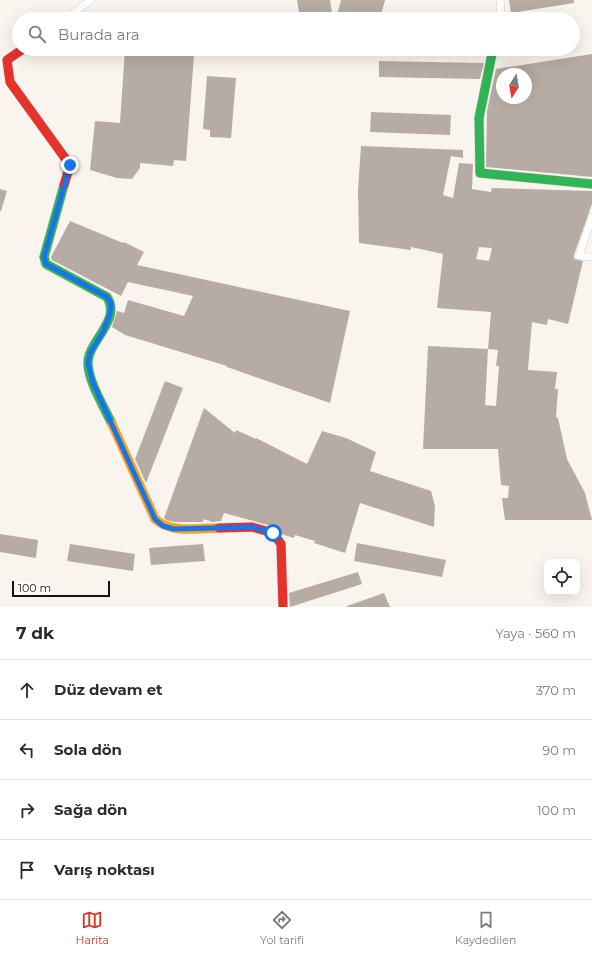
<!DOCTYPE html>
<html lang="tr">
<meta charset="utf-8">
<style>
body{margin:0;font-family:Montserrat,sans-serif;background:#f2f2f3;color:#2b2b33}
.controls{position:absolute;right:12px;bottom:12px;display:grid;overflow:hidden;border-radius:8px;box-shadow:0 4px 16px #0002}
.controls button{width:36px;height:36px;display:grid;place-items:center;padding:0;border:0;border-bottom:1px solid #e1e1e2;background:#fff;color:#2b2b33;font:20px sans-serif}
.compass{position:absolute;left:496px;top:68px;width:36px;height:36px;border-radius:50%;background:#fff;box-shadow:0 4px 16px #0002;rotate:191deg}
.scale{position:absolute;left:12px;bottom:10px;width:98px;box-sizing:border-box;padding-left:4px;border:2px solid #16120d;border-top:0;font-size:11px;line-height:14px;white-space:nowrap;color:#16120d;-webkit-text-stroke:3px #fff;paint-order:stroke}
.stop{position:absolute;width:12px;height:12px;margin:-9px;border:3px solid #1a73e8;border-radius:50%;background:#fff}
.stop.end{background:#1a73e8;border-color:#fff;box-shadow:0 1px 4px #0008}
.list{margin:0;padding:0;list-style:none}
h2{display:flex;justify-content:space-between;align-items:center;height:52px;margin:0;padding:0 16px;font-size:17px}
h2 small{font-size:13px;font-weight:400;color:#7c7c81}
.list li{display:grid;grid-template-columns:26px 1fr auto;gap:12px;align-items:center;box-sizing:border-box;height:60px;padding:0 16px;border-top:1px solid #e1e1e2}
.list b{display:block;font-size:15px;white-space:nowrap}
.list em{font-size:13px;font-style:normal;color:#7c7c81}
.icon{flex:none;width:22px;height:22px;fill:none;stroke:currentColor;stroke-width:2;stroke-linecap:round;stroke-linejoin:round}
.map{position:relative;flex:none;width:592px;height:607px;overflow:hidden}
.search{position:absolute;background:#fff;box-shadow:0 4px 16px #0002;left:12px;right:12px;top:12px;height:44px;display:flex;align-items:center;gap:10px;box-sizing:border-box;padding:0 14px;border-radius:22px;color:#7c7c81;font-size:15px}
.sheet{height:292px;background:#fff}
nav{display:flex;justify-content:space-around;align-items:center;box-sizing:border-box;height:56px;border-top:1px solid #e1e1e2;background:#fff;font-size:11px;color:#7c7c81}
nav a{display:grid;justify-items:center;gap:2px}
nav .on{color:#d93025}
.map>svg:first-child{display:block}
.building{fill:#b6aca3;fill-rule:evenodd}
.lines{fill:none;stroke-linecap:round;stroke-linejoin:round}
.street-casing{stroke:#d7d1cd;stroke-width:8}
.fast-casing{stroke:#d7d1cd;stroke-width:10}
.slow-casing{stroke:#d7d1cd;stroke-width:10}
.jam-casing{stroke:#d7d1cd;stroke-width:10}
.street{stroke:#fefdfd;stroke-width:7}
.fast{stroke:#30b455;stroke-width:9}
.slow{stroke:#ff9f0a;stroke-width:9}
.jam{stroke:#e5322d;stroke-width:9}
.route{stroke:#1a73e8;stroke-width:5}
</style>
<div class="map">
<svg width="592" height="607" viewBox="0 0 592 607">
<rect width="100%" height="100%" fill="#faf4ef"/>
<path class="building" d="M297,0H330L333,19H300Z
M341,0H385L380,19H336Z
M509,0H574V3L511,13Z
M125,49H165L194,56L186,161L174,160L173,166L140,163V168L132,179L117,178L90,170L95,121L120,123Z
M592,54V177L486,167L487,111L496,69ZM502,74H526V98H502Z
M379,61L484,63L480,79L379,77Z
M207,76L236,78L231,138L210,137V130L203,129Z
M371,112L451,115L450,135L370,132Z
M361,146L463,150V158L451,156L443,195L453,198L459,163L473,164L472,189L491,192L492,188L592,191V204L574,255V259L583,261L568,324L548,319L547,325L532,322L528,370L557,372L555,389H558L556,417L558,418L567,459L585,493L592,520H505L502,498H508L509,486L501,485L498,449H423L428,346L488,349L485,405L496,406L499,366H496L498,350L488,349L491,312L437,308L443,254L411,247V250L359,243L358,190ZM479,247L492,248L489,261L476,259Z
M0,189L7,191L1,211H0Z
M70,221L123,243L124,242L144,252L137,265L350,311L330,403L227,367V366L125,335L112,327L117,311L124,313L128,300L184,316L193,296L128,282L121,296L52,260L51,257Z
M165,381L183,388L146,483L135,459Z
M204,408L235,433L236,430L256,439V438L307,464L322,431L346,438L376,452L370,471L431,491L435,506L434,527L360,503L345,553L314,543L315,541L295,535L294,538L281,534L275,527L224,513L221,521L212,522L204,519L203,522H175L166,520L164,518Z
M0,534L38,540L36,558L0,552Z
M357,543L446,560L442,577L354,561Z
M70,544L135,554L133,571L67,561Z
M203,544L205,561L151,565L149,548Z
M358,572L362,584L290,607L289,593Z
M384,593L390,607H347V606Z"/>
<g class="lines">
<defs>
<path id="street" d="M65,19L91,0
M499,19L501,7L500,0
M592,217L579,256L592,257"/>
<path id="fast" d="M493,49L479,118L480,173L592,184
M64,185L44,257L46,264L107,297C122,320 88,341 88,363C88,381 104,407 112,424"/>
<path id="slow" d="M112,424L155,519C172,534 197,528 219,528"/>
<path id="jam" d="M23,49L7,60L10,82L70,165L64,185
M219,528L252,527L273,533L281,544L283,607"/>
</defs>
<use href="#street" class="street-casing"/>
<use href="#fast" class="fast-casing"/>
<use href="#slow" class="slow-casing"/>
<use href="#jam" class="jam-casing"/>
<use href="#street" class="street"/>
<use href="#fast" class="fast"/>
<use href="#slow" class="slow"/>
<use href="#jam" class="jam"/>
</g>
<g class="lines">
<path class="route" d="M70,165L44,257L46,264L107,297L111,303L110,314L103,332L90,353L88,363L93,383L155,519L163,526L174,529L252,527L273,533"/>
</g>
</svg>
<div class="controls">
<button><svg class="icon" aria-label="locate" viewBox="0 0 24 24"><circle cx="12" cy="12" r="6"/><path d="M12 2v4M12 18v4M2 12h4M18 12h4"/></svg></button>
</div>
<svg class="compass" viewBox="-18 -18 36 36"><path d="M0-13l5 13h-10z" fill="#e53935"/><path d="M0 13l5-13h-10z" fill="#7c7c81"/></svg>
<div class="scale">100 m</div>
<div class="stop" style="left:273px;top:533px"></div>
<div class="stop end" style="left:70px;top:165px"></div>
<div class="search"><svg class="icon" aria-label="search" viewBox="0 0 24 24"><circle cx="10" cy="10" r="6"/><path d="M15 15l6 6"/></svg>Burada ara</div>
</div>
<section class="sheet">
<h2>7 dk<small>Yaya · 560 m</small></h2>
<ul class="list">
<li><svg class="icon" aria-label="ahead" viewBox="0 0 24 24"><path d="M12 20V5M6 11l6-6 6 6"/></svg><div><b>Düz devam et</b></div><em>370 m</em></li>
<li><svg class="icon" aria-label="left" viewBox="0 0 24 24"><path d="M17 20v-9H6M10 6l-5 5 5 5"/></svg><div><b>Sola dön</b></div><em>90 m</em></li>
<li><svg class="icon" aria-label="right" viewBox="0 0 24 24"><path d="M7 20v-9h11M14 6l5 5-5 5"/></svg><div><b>Sağa dön</b></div><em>100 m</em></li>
<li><svg class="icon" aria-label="arrive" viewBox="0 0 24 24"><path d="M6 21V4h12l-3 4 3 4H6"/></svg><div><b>Varış noktası</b></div></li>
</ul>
</section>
<nav>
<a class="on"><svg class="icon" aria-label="map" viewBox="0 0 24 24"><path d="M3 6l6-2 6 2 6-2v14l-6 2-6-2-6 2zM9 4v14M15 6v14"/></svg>Harita</a>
<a><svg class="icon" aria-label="directions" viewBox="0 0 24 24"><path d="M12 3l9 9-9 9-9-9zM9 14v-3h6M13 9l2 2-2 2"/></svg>Yol tarifi</a>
<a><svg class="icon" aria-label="saved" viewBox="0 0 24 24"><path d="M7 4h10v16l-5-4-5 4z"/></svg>Kaydedilen</a>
</nav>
